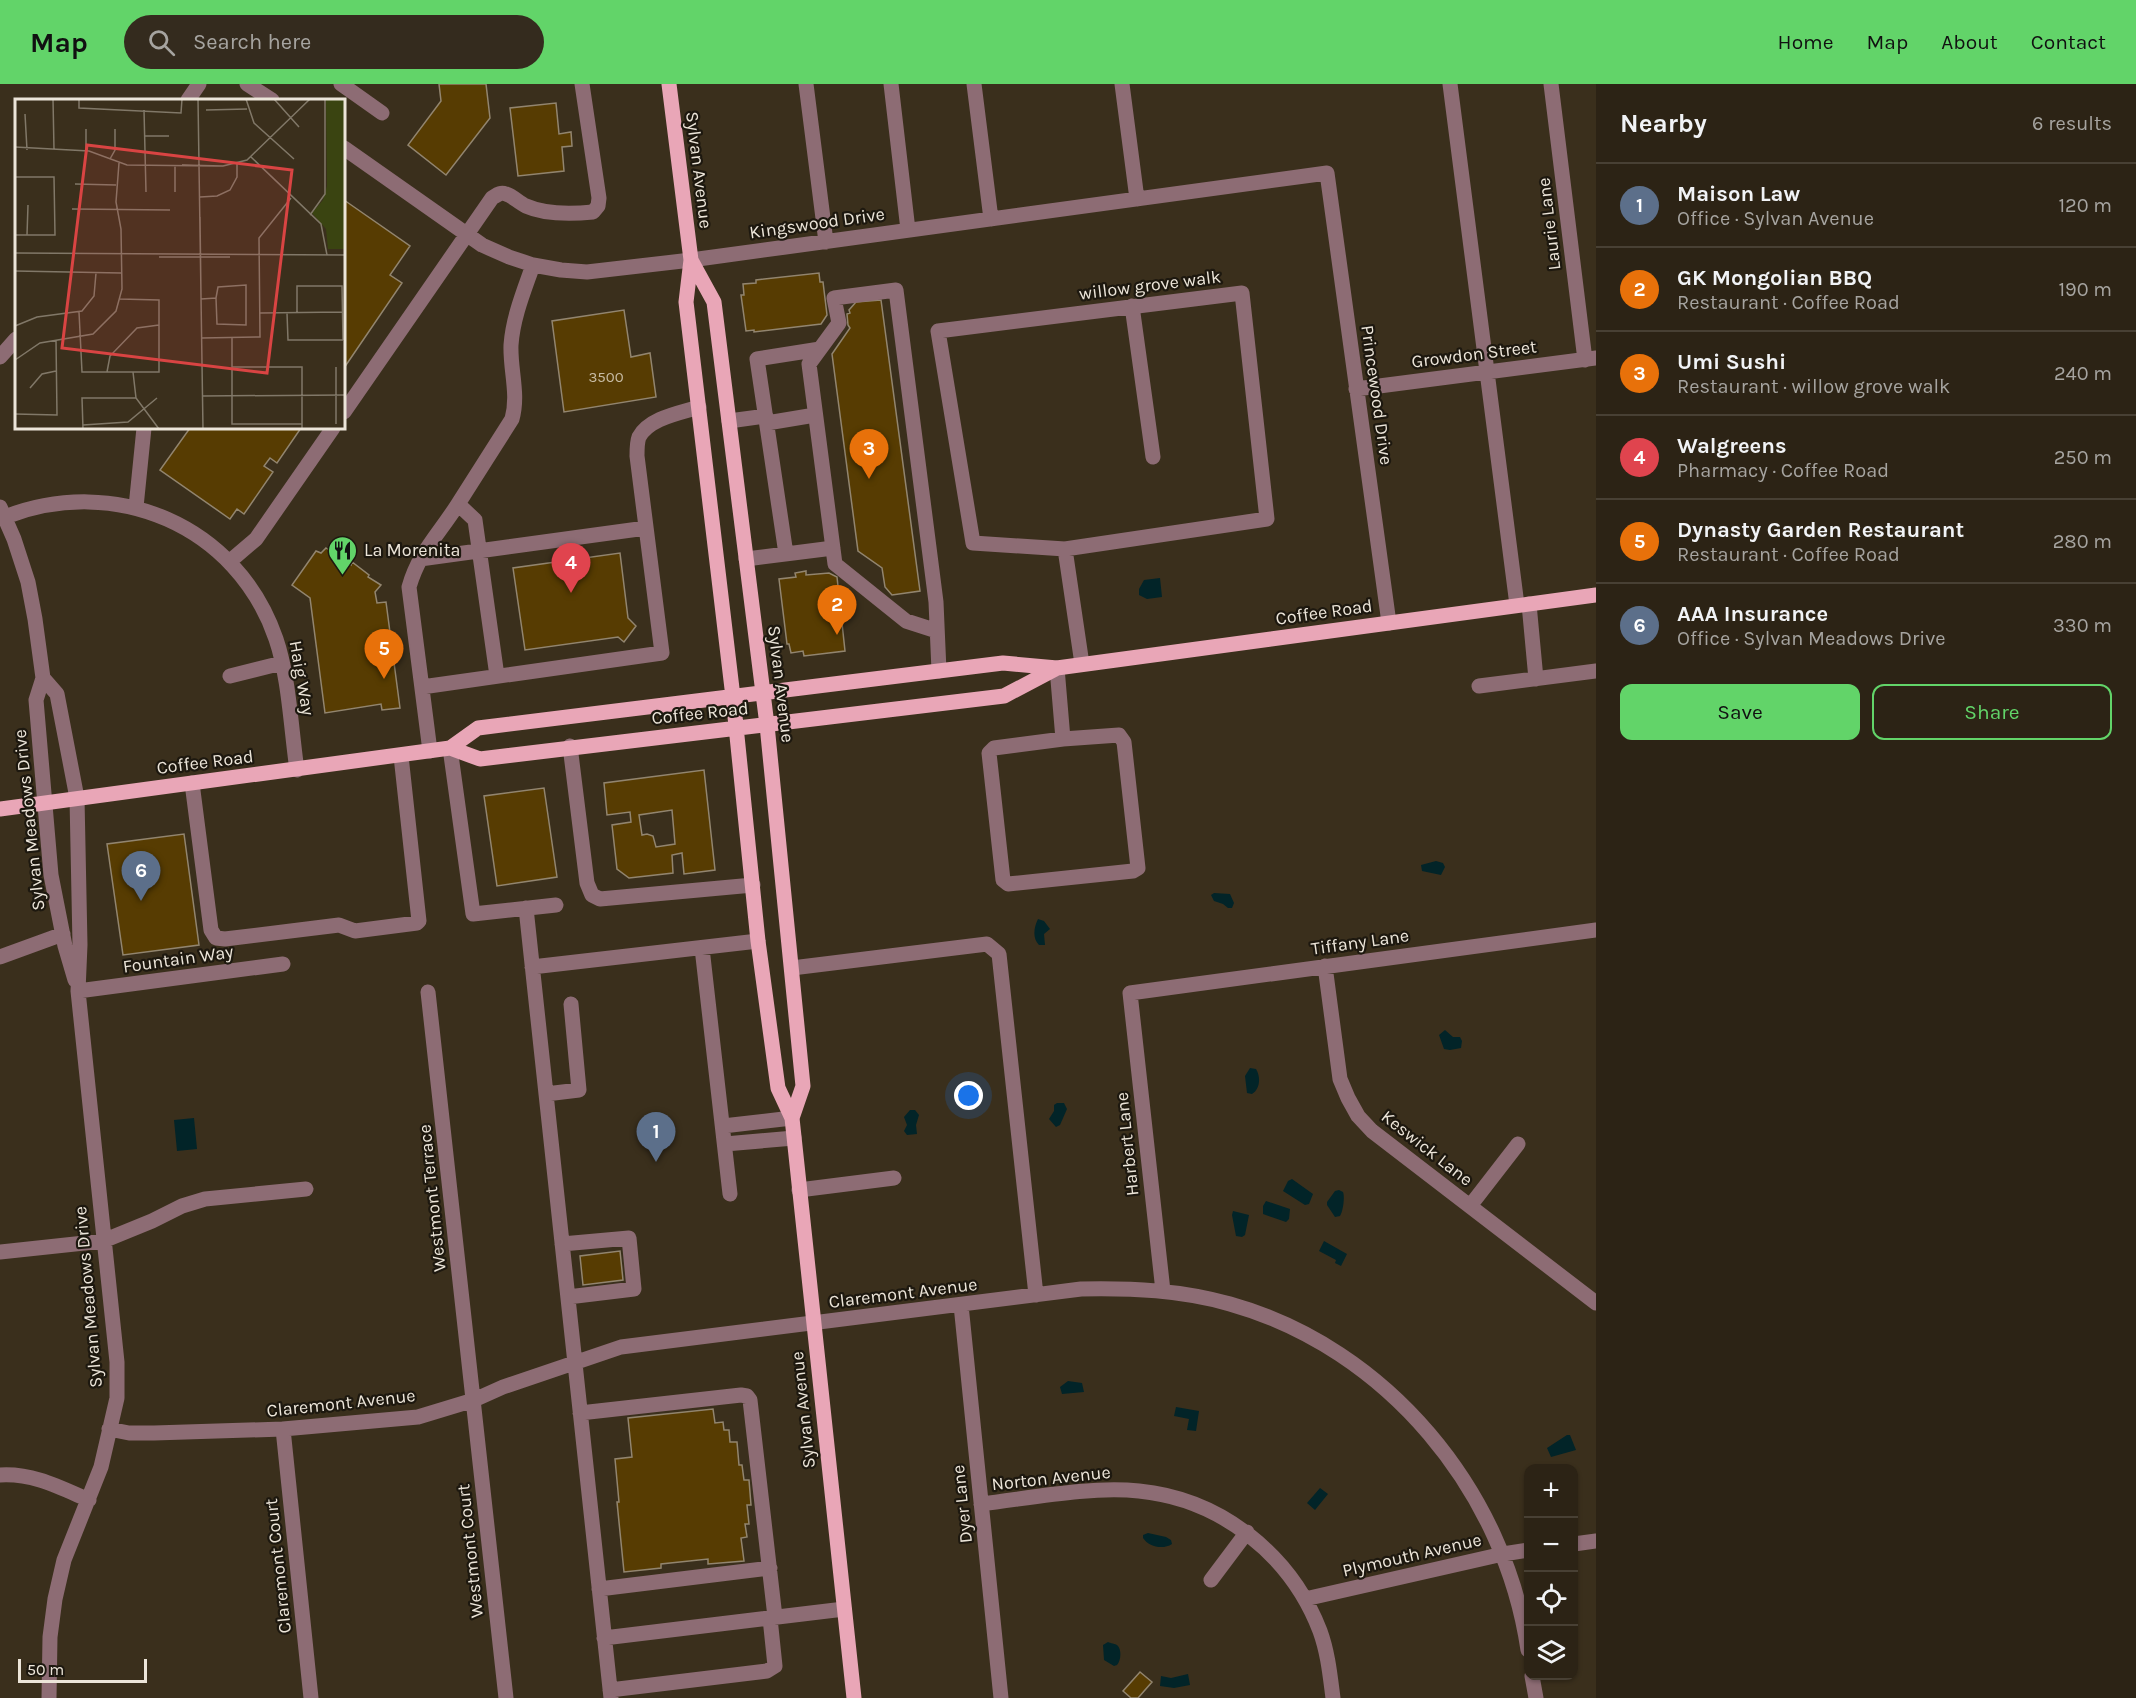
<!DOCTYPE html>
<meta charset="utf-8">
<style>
body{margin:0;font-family:Karla,sans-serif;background:#342b1e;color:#f1f3f6}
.controls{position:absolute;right:18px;bottom:18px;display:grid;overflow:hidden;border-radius:12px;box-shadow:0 2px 4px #0004}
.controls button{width:54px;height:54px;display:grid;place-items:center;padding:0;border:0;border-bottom:2px solid #484034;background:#2c2315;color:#f1f3f6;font:30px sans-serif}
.scale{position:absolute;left:18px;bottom:15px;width:129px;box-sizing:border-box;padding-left:6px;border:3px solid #ece5d9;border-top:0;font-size:16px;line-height:21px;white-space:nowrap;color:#ece5d9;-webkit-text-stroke:4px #1d180f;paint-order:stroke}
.you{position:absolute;left:969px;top:1012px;width:21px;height:21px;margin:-15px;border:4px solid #fff;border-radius:50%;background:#1a73e8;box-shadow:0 0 0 9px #1a73e833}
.badge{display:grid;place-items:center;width:39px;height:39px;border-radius:50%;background:#62d469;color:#fff;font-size:20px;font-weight:700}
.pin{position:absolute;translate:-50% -50px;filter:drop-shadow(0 2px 3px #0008)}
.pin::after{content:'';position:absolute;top:32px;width:21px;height:18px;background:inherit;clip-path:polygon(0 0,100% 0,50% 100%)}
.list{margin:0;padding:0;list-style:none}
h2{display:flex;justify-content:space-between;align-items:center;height:78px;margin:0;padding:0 24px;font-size:26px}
h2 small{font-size:20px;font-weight:400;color:#a6a4a0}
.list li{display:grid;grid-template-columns:39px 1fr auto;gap:18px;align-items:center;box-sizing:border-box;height:84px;padding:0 24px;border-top:2px solid #484034}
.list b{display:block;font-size:22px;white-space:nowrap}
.list p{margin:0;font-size:20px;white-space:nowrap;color:#a6a4a0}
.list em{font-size:20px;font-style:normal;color:#a6a4a0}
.actions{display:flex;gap:12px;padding:18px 24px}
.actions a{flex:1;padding:14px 0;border:2px solid #62d469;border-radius:12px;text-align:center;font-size:21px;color:#62d469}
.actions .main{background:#62d469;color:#111}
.icon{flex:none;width:33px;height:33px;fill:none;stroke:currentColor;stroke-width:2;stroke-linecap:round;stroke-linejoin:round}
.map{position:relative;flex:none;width:1596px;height:1614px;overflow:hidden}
header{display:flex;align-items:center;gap:36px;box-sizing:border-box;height:84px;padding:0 30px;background:#62d469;color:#111}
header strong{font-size:28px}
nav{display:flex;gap:33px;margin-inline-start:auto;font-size:21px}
.search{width:420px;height:54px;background:#342b1e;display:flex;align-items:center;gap:15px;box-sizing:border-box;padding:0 21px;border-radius:33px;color:#a6a4a0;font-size:22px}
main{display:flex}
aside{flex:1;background:#2c2315}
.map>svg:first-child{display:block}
.water{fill:#022428}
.building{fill:#573c02;stroke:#92856f;stroke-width:1.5;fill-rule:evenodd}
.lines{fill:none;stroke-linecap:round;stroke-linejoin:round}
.minor{stroke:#8d6c74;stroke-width:15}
.major{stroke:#e9a6b7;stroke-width:15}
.labels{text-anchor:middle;stroke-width:4.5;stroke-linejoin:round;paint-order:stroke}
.number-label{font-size:15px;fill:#c7bba3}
.street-label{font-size:18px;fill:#ece5d9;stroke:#1d180f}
.poi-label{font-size:18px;fill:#ece5d9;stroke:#1d180f;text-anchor:start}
.inset-road{fill:none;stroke:#817868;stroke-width:1.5}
.view{fill:#d94443;fill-opacity:0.15;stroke:#d94443;stroke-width:3}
.inset-edge{fill:none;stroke:#ece5d9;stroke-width:3}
</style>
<header>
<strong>Map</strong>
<div class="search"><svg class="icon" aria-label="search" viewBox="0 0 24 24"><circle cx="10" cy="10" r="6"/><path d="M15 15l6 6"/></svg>Search here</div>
<nav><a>Home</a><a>Map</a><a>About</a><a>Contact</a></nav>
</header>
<main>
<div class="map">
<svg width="1596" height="1614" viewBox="0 0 1596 1614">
<rect width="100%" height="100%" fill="#3a2f1c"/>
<path class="water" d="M1160,494L1162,513L1147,515L1139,511V505L1144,496Z
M1436,777L1443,779L1445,783L1441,791L1422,787L1421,781Z
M1214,809L1230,810L1234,819L1232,824H1228L1223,820L1214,817L1211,811Z
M1038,835L1044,837L1050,845L1044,850L1045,861H1039C1032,854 1034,843 1038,835Z
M1445,946L1453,953H1460L1462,957L1461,964L1450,966L1444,965L1439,951Z
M1250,984L1256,985C1261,993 1260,1005 1252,1010L1247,1009L1245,992Z
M1057,1019H1064L1067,1025L1060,1041L1056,1043L1049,1035L1054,1027V1021Z
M910,1026H915L919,1031L916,1041L917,1050L907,1051L904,1047L907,1041L904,1033Z
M194,1034L197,1065L177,1067L174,1036Z
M1292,1095L1313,1110L1309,1120L1305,1121L1283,1107L1288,1097Z
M1339,1106L1343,1108C1345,1113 1343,1127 1340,1132L1335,1133L1327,1121V1118L1335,1107Z
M1266,1117L1290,1125L1289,1135L1286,1138L1263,1130V1122Z
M1233,1127L1249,1131L1245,1151L1242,1153L1236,1152L1232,1131Z
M1324,1157L1347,1170L1341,1182L1335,1179L1336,1176L1319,1167Z
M1068,1297L1082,1299L1084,1308L1062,1310L1060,1303Z
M1176,1323L1199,1327L1196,1347L1187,1346L1189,1335L1174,1332Z
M1567,1351H1570L1576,1366L1551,1373L1547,1364Z
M1320,1404L1328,1410L1315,1426L1307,1419Z
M1148,1449L1166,1453L1171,1456L1172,1460C1163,1466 1149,1463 1143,1454V1451Z
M1108,1558C1110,1559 1116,1560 1117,1561C1122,1565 1121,1577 1117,1581L1114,1582L1104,1576L1103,1561Z
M1188,1590L1190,1601L1174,1604L1160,1602L1161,1592L1171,1594Z"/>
<path class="building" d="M439,0H486L490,34L446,91L408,61L441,17Z
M556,19L559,50L571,48L572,62L562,63L564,87L518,92L510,24Z
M344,116L410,162L390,191L402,199L344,284Z
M819,189L820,198H823L827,231L821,240L754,248V246L746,247L741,211H744L743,200L756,199V196Z
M881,216L920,507L892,511L885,503L882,484L858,467L832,270L850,244L848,241L847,230L850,229L849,226L856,218Z
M624,226L631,273L650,269L656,313L564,328L552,237Z
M190,344H301L277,379L270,374L264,382L273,388L244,430L237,425L230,435L160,386Z
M326,464L351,481L352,478L369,491L368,493L381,501L375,508L377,519L386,518L400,624L382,626L381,620L325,629L310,514L292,501L316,467L321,469Z
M620,469L628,534L636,542L624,558L618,553L525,566L513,484Z
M806,487V491L829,489L837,493L845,567L804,572L803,567L791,569L789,560H787L779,495L796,493L795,489Z
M704,686L715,786L684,790L682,769L672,771L673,789L629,794L617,785L612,741L631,738L630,728L607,731L604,699ZM672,726L675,760L656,763L653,752L647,750L642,751L639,731Z
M544,704L557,793L497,802L484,712Z
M184,750L199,861L123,871L107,760Z
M620,1167L623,1196L583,1201L580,1172Z
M713,1325L715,1339L723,1338L724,1346H729L730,1358H737L739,1381H742L744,1396H749L751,1421H747L749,1440H745L747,1453L741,1454L744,1477L708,1480V1475L661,1480V1484L624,1488L617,1418H619L615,1375L632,1373L628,1334Z
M1140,1588L1152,1598L1138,1614H1131L1123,1607Z"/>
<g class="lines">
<path class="minor" d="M247,0L272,16
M341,0L382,29
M806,0L826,158
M891,0L908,146
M974,0L991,135
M1122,0L1137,115
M1450,0L1517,521
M1551,0L1585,276
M188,16L199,0
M344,64L482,161L509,173L533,181L561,186L587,188L691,176L1327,89L1389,539
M1132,222L1153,373
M0,273L16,255
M1356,305L1596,274
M344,328L492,114C497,111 500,108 506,110C513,112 519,119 526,122C546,131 572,130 593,128L598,122L599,114L582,0
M729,337L766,332
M767,339L815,331
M458,420L475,436L497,592
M0,423L14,455L28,498L35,535L43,594L36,616L51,791L65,862L75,896
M136,423L144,344
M5,433C115,390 237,441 276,555C289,593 291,645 297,686
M1065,465L973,459L938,247L1242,209L1267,435L1065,465L1082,580
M786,470L757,275L820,265
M420,475L646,444
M746,475L833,464
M229,478L256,455L333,344
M1529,520L1536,595
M937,547L906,537L835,480L809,280L839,239L834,214L896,206L936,518L939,587
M1057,584L1063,655
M230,592L282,579
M43,594L57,610L77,714L80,861L78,907L117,1278V1314L101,1383L64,1476L55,1515L50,1553L49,1614
M1479,602L1596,587
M422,603L662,569L637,372C637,366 637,358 639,353C649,334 680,329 699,323
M1119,651L1124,658L1138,784L1133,787L1008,800L1003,796L989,669L994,664L1063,655Z
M570,662L587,799L592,811L600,815L753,801
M450,664L473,830L556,821
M430,667L409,503C419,468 439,450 458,420C476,392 494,363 512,335C519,310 510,286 511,261C513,233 524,207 533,181
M192,699L211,846L216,854L225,855L339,841L355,847L417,839L419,837L401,672
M526,824L611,1614
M702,864L730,1110
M0,873L63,850
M1325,882L1340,995L1348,1014L1358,1032L1372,1047L1596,1219
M532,883L758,857
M792,884L987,860L999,870L1036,1211
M78,907L283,880
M428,908L506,1614
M546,1010L579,1006L571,920
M723,1042L792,1034
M725,1060L794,1054
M799,1106L894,1094
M1470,1122L1518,1060
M562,1160L629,1154L634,1205L568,1213
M0,1168L103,1157L152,1137L182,1122L205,1115L306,1105
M1163,1207L1130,909L1596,846
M961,1221L1001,1614
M580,1329L741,1311L747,1312L750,1316L775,1533
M109,1345L129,1349H154L283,1345L418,1333L474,1316L503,1303L621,1263L1081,1205C1132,1204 1181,1206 1230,1220C1387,1264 1505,1407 1528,1566
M283,1345L311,1614
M0,1391C33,1389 59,1403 89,1416
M981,1420C1031,1414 1090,1402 1139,1407C1221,1415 1291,1471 1320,1547C1328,1569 1330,1591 1333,1614
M1574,1460L1596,1457
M1211,1496L1247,1448
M599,1505L770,1484
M1305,1515L1503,1470L1528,1466
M604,1554L844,1525
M1532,1592L1536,1614
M610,1606L767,1587L775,1582L770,1534"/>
<path class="major" d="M669,0L691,176L686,218L733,613L758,857L778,1004L792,1034L854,1614
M691,176L714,218L767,641L803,1002L792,1034
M450,664L480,675L1004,612L1057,584
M0,725L450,664L478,644L1003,579L1057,584L1596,511"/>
</g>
<defs>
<symbol id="restaurant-pin" viewBox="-11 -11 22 30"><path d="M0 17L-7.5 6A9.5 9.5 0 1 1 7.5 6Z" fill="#62d469" stroke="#1d180f"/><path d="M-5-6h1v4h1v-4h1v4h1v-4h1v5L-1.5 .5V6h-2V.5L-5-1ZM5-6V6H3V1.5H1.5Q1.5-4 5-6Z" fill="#111"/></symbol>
</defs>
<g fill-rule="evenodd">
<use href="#restaurant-pin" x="326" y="450" width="33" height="45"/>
</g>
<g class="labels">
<g class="number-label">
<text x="606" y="298">3500</text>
</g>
<g class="street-label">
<text transform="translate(699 86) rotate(83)" y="6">Sylvan Avenue</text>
<text transform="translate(817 139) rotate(-8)" y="6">Kingswood Drive</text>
<text transform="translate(1549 140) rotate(-97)" y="6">Laurie Lane</text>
<text transform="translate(1150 201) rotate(-7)" y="6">willow grove walk</text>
<text transform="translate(1474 270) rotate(-7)" y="6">Growdon Street</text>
<text transform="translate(1377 311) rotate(82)" y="6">Princewood Drive</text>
<text transform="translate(1324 528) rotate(-8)" y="6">Coffee Road</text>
<text transform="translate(302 594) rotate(80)" y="6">Haig Way</text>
<text transform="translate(781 600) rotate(83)" y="6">Sylvan Avenue</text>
<text transform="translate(700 629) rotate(-6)" y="6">Coffee Road</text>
<text transform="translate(205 678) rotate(-7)" y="6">Coffee Road</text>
<text transform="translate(29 736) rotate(-96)" y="6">Sylvan Meadows Drive</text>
<text transform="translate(1360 858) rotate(-8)" y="6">Tiffany Lane</text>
<text transform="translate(178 875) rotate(-8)" y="6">Fountain Way</text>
<text transform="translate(1127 1060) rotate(-96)" y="6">Harbert Lane</text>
<text transform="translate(1427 1064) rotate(38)" y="6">Keswick Lane</text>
<text transform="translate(432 1114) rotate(-96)" y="6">Westmont Terrace</text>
<text transform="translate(903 1209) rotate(-7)" y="6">Claremont Avenue</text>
<text transform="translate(88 1213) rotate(-95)" y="6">Sylvan Meadows Drive</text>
<text transform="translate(341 1319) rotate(-6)" y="6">Claremont Avenue</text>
<text transform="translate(803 1326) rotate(-96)" y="6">Sylvan Avenue</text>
<text transform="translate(1051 1394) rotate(-6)" y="6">Norton Avenue</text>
<text transform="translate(962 1420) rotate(-96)" y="6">Dyer Lane</text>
<text transform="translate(470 1467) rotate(-96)" y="6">Westmont Court</text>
<text transform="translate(1412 1471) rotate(-13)" y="6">Plymouth Avenue</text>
<text transform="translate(278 1482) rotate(-96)" y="6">Claremont Court</text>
</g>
<g class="poi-label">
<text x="364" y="472">La Morenita</text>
</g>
</g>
<g transform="translate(15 15)">
<rect width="330" height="330" fill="#3a2f1c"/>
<path d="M311,0H330V150H313L311,130L297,114L308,101L312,87Z" fill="#3a4411"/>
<path class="inset-road" d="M38,0L39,51M64,0V9L166,14L167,0M183,0L188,330M231,0L239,24L279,60M259,0L284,28M129,11L131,93M191,11L232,10M10,15L12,51M129,37H154M0,48L74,52L112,66L201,67M71,52V30M236,58L306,125L312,156M95,60L100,51V30M167,66L208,67L232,61L295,0M160,67V93M0,78H39L40,136H0M60,85L101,86M185,98L202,97L215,91L222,78V65M57,110L155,111M295,116L310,95V0M185,118L186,196M12,136L13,106M0,154L330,156M144,158H215M0,172L106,174M186,200L201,199L202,225L231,226V186L203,188L201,199M64,213L67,273H144V201L105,200M282,213V187H327L328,241M245,214L328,213M272,214L273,241H328M0,227L22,218L67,212L79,197L81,174M187,239L245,238L244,139L276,99M217,239V325H287M0,261L25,244L78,235L101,212L107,190L106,130L101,103L104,64M217,268H287V330M321,268V325M92,273L95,257L122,229L144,226M118,273L121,299L144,330M15,289L27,275L41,272M187,297L330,296M0,315L42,316L41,241M68,326L113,323L142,299M68,330L67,299H121"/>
<path class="view" d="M72,46L277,71L252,274L47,249Z"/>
<rect width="330" height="330" class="inset-edge"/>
</g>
</svg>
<div class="controls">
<button>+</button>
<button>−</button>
<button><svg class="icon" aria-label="locate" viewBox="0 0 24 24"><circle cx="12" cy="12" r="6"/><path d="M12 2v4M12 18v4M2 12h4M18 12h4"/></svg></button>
<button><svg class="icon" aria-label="layers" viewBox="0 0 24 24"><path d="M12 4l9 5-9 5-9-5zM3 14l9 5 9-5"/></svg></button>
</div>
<div class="scale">50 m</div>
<div class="you"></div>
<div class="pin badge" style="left:656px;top:1078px;background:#5c6f8a">1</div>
<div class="pin badge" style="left:837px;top:551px;background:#e8710a">2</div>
<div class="pin badge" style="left:869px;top:395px;background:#e8710a">3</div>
<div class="pin badge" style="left:571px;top:509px;background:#e0444e">4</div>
<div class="pin badge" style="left:384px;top:595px;background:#e8710a">5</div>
<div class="pin badge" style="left:141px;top:817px;background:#5c6f8a">6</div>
</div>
<aside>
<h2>Nearby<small>6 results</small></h2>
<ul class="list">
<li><span class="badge" style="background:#5c6f8a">1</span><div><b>Maison Law</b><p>Office · Sylvan Avenue</p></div><em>120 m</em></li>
<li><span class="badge" style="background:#e8710a">2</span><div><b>GK Mongolian BBQ</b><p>Restaurant · Coffee Road</p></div><em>190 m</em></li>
<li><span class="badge" style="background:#e8710a">3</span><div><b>Umi Sushi</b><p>Restaurant · willow grove walk</p></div><em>240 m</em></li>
<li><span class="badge" style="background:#e0444e">4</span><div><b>Walgreens</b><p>Pharmacy · Coffee Road</p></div><em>250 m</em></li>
<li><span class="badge" style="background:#e8710a">5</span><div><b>Dynasty Garden Restaurant</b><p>Restaurant · Coffee Road</p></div><em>280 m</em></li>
<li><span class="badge" style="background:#5c6f8a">6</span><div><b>AAA Insurance</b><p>Office · Sylvan Meadows Drive</p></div><em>330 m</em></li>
</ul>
<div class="actions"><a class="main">Save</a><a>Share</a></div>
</aside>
</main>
